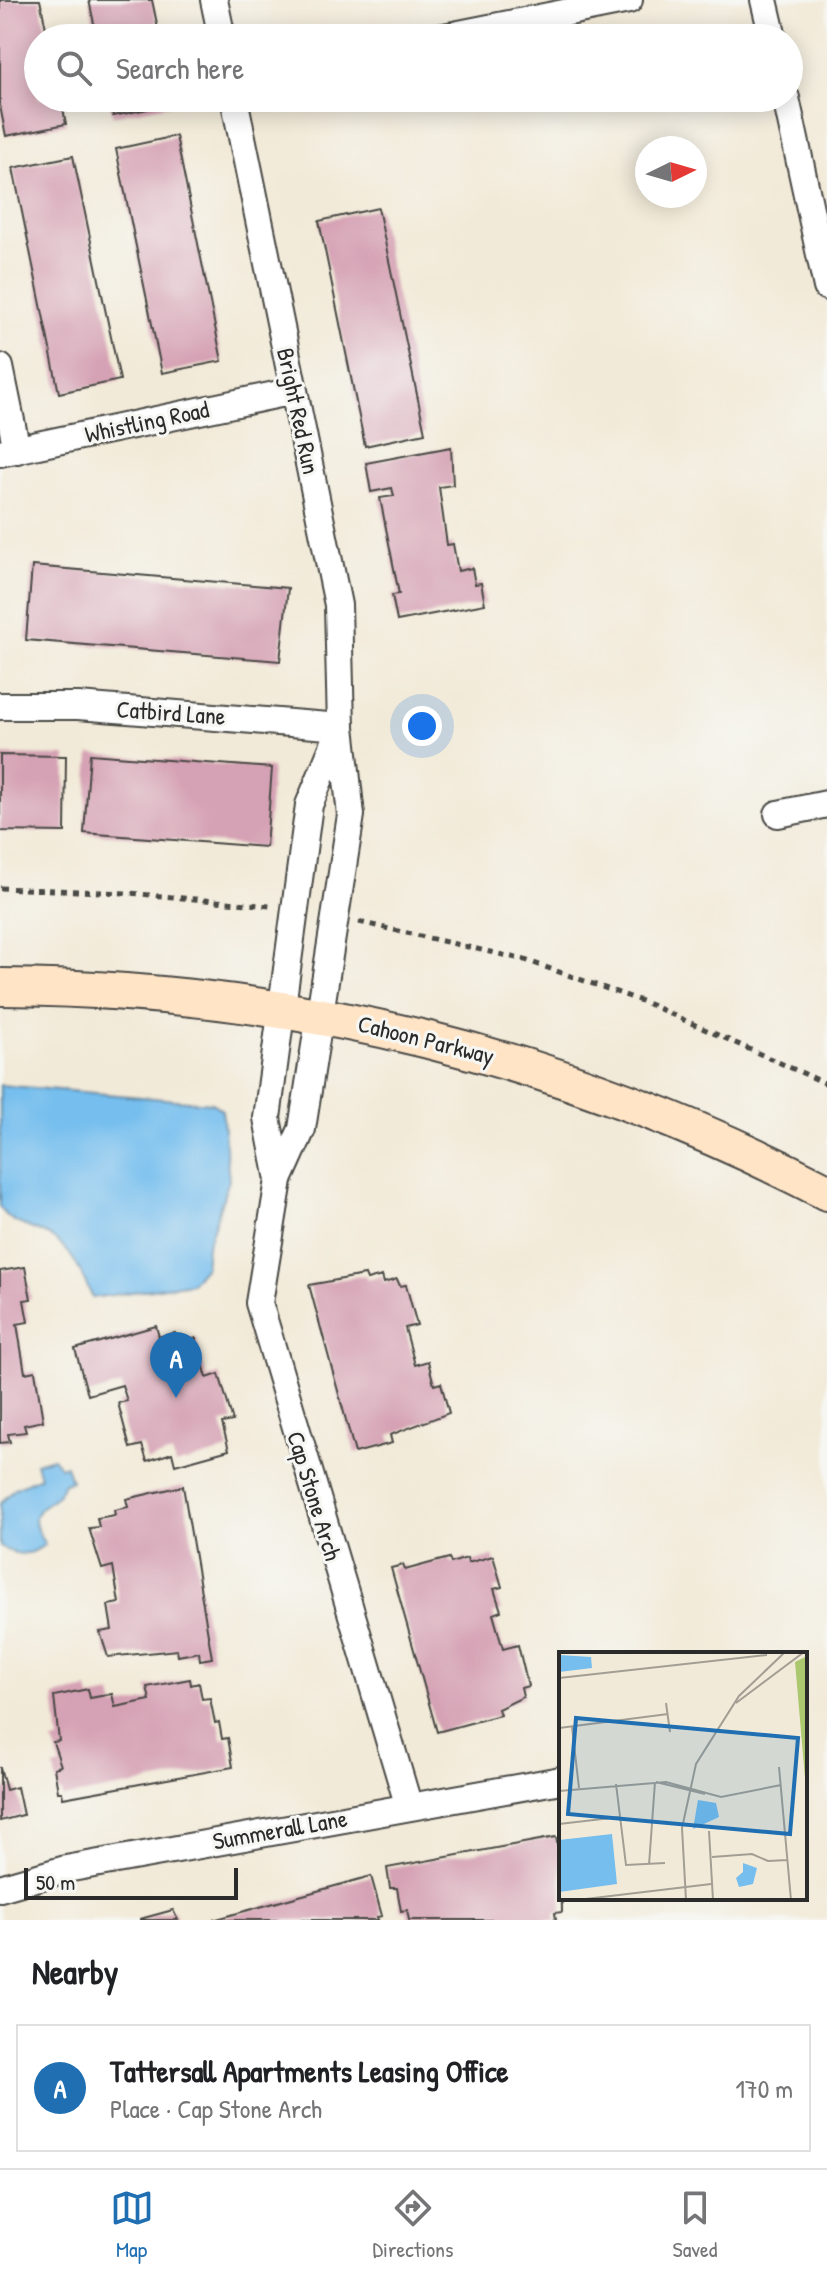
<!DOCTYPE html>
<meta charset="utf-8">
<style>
body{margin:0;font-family:"Patrick Hand",sans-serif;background:#f2f2f2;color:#202124}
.compass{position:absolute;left:635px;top:136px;width:72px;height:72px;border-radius:50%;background:#fff;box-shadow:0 4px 20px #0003;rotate:85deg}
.scale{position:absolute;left:24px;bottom:20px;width:214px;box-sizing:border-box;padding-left:8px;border:4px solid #2b2b2b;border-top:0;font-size:22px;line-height:28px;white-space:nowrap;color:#2b2b2b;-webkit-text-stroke:6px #f6f6f2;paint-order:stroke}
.you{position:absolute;left:422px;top:726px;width:28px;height:28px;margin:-20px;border:6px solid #fff;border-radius:50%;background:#1a73e8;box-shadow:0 0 0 12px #1a73e833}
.badge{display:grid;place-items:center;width:52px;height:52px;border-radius:50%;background:#1f6fb2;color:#fff;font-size:26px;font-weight:700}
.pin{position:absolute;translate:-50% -66px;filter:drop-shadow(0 2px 4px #0008)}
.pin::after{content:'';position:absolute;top:42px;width:28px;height:24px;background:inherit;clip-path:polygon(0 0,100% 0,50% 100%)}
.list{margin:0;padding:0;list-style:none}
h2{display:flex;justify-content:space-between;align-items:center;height:104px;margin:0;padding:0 32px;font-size:34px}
h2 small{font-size:26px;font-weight:400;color:#757577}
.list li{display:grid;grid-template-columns:52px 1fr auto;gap:24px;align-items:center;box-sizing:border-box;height:128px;margin:0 16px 16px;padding:0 16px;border:2px solid #e0e0e0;border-radius:0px}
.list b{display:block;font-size:30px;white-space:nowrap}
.list p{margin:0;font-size:26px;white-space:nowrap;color:#757577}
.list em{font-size:26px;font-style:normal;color:#757577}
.icon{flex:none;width:44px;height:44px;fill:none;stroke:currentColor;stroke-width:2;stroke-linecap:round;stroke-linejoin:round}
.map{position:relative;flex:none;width:827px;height:1920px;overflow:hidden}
.search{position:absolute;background:#fff;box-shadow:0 4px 20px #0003;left:24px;right:24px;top:24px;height:88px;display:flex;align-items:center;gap:20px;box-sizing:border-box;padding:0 28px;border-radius:44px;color:#757577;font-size:30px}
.sheet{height:248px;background:#fff}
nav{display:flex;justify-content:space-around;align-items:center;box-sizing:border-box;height:112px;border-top:2px solid #e0e0e0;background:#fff;font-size:22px;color:#757577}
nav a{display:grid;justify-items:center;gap:4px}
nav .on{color:#1f6fb2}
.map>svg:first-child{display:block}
.water{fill:#75beee;stroke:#50748c;stroke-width:2}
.building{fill:#d5a1b4}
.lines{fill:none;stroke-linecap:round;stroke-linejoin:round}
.street-casing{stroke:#494845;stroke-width:30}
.secondary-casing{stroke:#494845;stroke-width:40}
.path{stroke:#494845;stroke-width:5;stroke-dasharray:6 6;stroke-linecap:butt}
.street{stroke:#fff;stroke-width:26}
.secondary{stroke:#ffe4c6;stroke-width:36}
.labels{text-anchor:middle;stroke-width:6;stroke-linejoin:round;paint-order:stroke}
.street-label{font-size:24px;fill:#2b2b2b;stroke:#f6f6f2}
.inset-road{fill:none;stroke:#a29e93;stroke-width:2}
.view{fill:#1f6fb2;fill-opacity:0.15;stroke:#1f6fb2;stroke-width:4}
.inset-edge{fill:none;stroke:#2b2b2b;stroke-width:4}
</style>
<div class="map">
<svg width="827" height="1920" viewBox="0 0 827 1920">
<rect width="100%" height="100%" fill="#f6f6f2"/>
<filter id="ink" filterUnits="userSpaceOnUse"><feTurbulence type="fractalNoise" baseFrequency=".0125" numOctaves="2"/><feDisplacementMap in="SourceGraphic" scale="16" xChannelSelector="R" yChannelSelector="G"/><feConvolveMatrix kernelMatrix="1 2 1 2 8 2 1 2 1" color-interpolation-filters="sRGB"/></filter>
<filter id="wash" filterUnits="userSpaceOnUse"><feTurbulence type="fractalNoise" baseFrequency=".006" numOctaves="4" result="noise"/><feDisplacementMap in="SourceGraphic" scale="32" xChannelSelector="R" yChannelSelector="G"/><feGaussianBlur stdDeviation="1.8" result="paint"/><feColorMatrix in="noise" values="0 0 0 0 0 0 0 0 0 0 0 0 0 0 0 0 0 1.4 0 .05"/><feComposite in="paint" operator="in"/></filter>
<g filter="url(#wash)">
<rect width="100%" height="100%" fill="#f2ead8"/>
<path class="water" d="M0,1085L212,1103L222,1110L229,1180L207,1246L205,1267L191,1283L93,1298C82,1277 75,1253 54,1239C36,1226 12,1228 0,1207Z
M53,1458L60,1467L66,1465L71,1481L64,1483C56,1509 17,1503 45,1544C30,1557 16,1556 0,1547V1504L15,1488L40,1477L36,1463Z"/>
<g id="blocks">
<path class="building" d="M0,0H40L48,38H38V98H61L66,124L6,136L0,106Z
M89,0H152L160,38H97Z
M109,98H172L173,104L113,116Z
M176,136L222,361L162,373L116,149Z
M73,156L120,380L59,393L13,168Z
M378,208L425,433L365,446L319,221Z
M451,447L453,485L439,487L447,545L453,544L458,571L472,568L475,584L481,583L485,604L397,621L392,595L399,594L380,498L394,496L392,488L371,492L366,463Z
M32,566L288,588L280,661L26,640Z
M90,754L272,768L266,847L84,833Z
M0,755L66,756L65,832L0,831Z
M25,1267L31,1299L24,1300L28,1322L17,1324L25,1373L35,1371L43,1421L24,1425L26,1432L8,1434L10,1442L0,1443V1271Z
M365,1275L367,1280L382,1276L384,1283L397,1279L400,1286L406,1285L417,1325L405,1328L415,1365L428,1361L434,1385L441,1383L449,1413L390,1435L392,1443L355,1453L309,1285Z
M156,1326L159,1337L175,1333L178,1343L196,1338L207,1378L219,1374L233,1421L222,1423L229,1450L175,1465L172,1453L147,1461L142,1445L130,1448L118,1403L127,1401L122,1385L88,1395L75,1349Z
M183,1486L212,1658L200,1660L199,1652L178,1656L177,1650L108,1657L100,1632L112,1630L108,1605L119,1603L113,1566L102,1569L89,1528L99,1527L97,1518L115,1515L114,1510L128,1507L126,1499Z
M493,1556L502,1587L494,1589L501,1611L493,1614L503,1649L518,1645L528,1686L521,1688L523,1697L498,1709L500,1715L437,1732L391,1568L403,1565L405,1570L449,1558L451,1563L467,1558L468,1563Z
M190,1679L191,1685L199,1683L202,1699L210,1698L215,1723L219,1722L222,1739L228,1738L233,1767L63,1798L62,1792H58L54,1768L61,1766L53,1742L59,1741L54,1696L88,1689L90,1698L112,1694L115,1707L150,1700L147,1687Z
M0,1767L6,1790L17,1787L23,1815L0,1821Z
M556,1837L561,1864L562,1912L555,1913L556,1920H409L407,1910L401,1911L397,1888H390L387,1868Z
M371,1876L382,1916L377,1917L378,1920H213Z
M173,1910L178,1920H140V1919Z"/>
</g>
</g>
<g filter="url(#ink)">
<use href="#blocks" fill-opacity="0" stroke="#494845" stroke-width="2"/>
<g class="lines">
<defs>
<path id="street" d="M214,0L222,38
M764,0L773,38
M439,38L629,0
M234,98L338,605L341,727L351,815L302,1129L279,1180L259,1303L409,1807
M786,98L827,287
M0,367L17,450
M0,453L294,391
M0,706H78L341,727
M778,814L827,804
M279,1180L267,1118L309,805L340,730
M0,1888L66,1869L561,1780"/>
<path id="secondary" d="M0,987C295,989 565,1056 827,1192"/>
</defs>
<use href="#street" class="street-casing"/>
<use href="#secondary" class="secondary-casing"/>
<path class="path" d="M0,888L129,893L270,906
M359,922L525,960L644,1002L827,1084"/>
<use href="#street" class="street"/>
<use href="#secondary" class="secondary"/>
</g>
</g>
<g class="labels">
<g class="street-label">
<text transform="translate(298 411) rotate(78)" y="8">Bright Red Run</text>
<text transform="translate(147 422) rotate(-12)" y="8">Whistling Road</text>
<text transform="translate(171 713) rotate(4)" y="8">Catbird Lane</text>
<text transform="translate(426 1040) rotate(14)" y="8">Cahoon Parkway</text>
<text transform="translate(314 1496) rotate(73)" y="8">Cap Stone Arch</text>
<text transform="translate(280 1830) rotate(-10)" y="8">Summerall Lane</text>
</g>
</g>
<g transform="translate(559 1652)">
<rect width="248" height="248" fill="#f2ead8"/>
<path d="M248,4V149L236,10Z" fill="#acc86f"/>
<path d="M0,3L32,5L33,16L0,20ZM139,148L157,151L160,165L134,177ZM53,182L58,232L0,240V188ZM184,211L198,216L194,232L180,235L177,226L184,220Z" fill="#75beee"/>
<path class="inset-road" d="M0,26L208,3M107,51L111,80M177,51L245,0M13,75L20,136M0,76L109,62M220,115L232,248M97,130L146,142M57,132L67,213L106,211M0,139L107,130L162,145L222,133M0,172L61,165M150,179L154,248M153,205L193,202L209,209L228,208M90,213L96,130M18,248L152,232M127,248L123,176L137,112L180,44L226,0"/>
<path class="view" d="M17,66L239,86L231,182L9,162Z"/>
<rect width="248" height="248" class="inset-edge"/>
</g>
</svg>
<svg class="compass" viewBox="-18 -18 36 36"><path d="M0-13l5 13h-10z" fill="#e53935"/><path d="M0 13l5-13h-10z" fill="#757577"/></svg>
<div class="scale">50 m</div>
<div class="you"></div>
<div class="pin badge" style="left:176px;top:1398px">A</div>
<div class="search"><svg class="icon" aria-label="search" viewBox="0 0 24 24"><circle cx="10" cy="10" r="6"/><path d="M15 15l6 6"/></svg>Search here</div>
</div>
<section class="sheet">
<h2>Nearby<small></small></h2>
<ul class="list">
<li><span class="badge">A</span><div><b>Tattersall Apartments Leasing Office</b><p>Place · Cap Stone Arch</p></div><em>170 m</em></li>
</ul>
</section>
<nav>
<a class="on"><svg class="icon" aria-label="map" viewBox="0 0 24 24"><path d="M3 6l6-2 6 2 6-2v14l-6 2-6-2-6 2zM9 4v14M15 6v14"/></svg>Map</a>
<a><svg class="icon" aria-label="directions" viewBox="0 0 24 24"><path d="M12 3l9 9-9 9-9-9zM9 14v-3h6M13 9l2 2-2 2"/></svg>Directions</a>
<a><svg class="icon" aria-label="saved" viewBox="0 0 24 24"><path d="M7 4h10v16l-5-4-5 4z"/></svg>Saved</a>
</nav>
